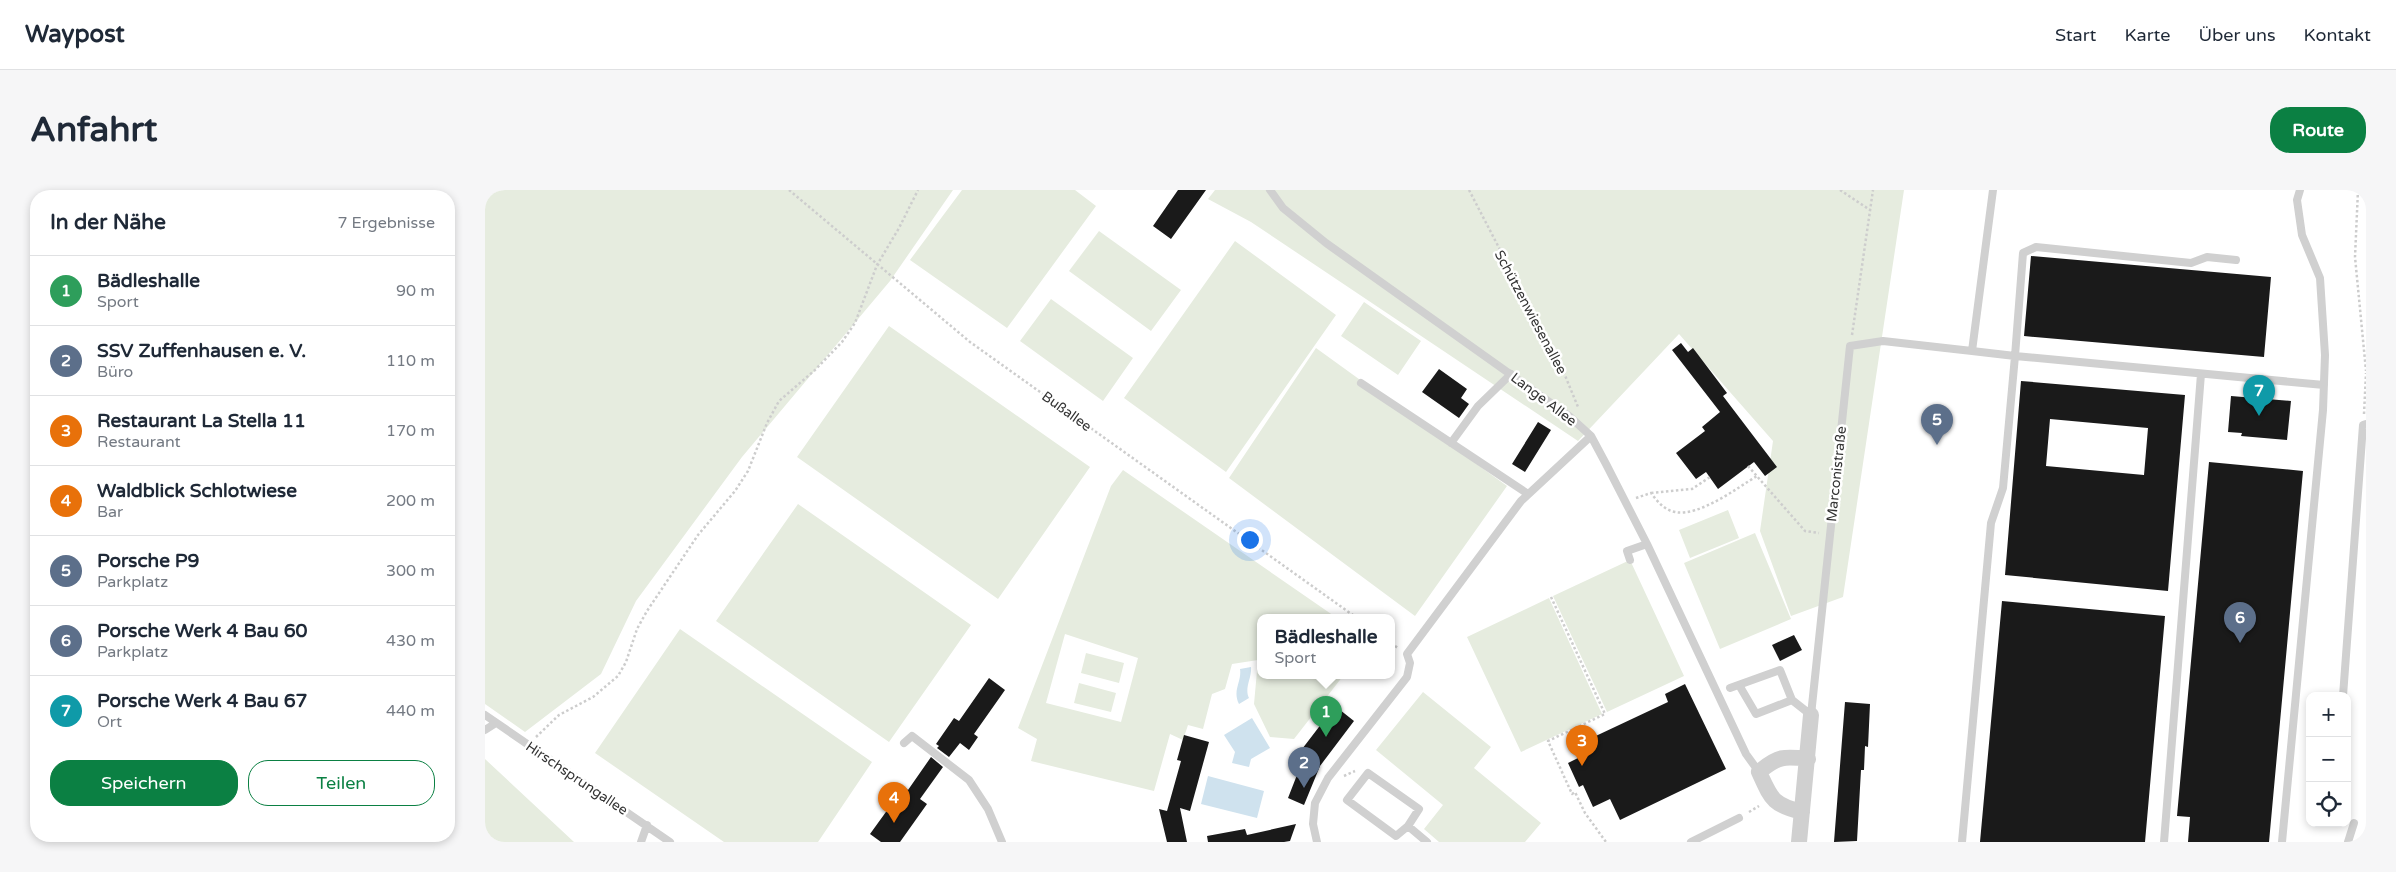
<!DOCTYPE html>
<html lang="de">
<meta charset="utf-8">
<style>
body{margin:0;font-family:"Varela Round",sans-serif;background:#f6f6f7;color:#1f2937}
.controls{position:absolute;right:15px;bottom:15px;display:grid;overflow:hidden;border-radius:10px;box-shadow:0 2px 8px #0003}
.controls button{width:45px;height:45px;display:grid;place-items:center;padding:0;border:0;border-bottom:1px solid #e0e1e3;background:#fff;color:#1f2937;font:25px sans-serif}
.you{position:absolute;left:764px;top:349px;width:18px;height:18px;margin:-12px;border:4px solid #fff;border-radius:50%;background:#1a73e8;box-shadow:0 0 0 8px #1a73e833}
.badge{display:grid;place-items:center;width:32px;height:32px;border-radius:50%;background:#0b8043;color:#fff;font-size:16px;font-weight:700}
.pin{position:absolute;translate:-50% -41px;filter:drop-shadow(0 1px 2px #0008)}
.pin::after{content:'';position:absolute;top:26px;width:18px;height:15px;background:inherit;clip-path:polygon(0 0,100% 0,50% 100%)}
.popup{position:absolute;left:772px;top:424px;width:138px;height:65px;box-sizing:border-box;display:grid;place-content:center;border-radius:10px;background:#fff;filter:drop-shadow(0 1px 4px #0005);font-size:16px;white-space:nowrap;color:#747a83}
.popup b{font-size:19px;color:#1f2937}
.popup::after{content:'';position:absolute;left:50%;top:100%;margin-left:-10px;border:10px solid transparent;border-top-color:#fff}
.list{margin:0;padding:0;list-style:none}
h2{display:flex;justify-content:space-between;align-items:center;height:65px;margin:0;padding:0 20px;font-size:21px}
h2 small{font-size:16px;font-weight:400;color:#747a83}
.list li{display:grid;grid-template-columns:32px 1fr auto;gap:15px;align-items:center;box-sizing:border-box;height:70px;padding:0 20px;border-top:1px solid #e0e1e3}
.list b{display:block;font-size:19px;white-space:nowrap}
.list p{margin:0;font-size:16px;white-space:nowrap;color:#747a83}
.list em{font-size:16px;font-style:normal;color:#747a83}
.actions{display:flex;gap:10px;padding:15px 20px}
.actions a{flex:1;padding:11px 0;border:1px solid #0b8043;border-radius:20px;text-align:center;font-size:18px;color:#0b8043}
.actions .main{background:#0b8043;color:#fff}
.icon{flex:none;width:28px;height:28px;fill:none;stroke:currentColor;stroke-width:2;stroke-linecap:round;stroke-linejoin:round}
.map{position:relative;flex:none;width:1881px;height:652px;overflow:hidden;border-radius:20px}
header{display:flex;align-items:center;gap:30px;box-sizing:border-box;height:70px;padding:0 25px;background:#fff;border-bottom:1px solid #e0e1e3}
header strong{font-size:24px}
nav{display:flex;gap:28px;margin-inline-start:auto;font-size:18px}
.intro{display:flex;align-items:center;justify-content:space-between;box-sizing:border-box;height:120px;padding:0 30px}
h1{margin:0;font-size:35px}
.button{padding:12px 22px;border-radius:20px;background:#0b8043;color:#fff;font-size:18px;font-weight:700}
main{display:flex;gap:30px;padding:0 30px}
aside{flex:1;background:#fff;border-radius:20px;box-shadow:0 2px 8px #0003}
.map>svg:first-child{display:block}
.green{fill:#e6ecdf;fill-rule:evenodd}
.water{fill:#cfe2ee}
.building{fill:#1a1a1a;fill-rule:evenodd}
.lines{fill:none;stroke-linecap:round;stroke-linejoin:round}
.path{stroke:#cdcdcd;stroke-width:2.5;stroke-dasharray:2.5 2.5;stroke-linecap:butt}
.service{stroke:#d0d0d0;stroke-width:8}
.minor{stroke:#d0d0d0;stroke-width:16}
.labels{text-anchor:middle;stroke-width:5;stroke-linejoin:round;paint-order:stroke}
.street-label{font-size:14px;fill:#333;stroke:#fff}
</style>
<header>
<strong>Waypost</strong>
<nav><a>Start</a><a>Karte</a><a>Über uns</a><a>Kontakt</a></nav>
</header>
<div class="intro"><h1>Anfahrt</h1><a class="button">Route</a></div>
<main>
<aside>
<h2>In der Nähe<small>7 Ergebnisse</small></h2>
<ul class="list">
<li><span class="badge" style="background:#2e9e5b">1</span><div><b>Bädleshalle</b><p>Sport</p></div><em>90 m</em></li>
<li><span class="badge" style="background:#5c6f8a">2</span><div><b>SSV Zuffenhausen e. V.</b><p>Büro</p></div><em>110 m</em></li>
<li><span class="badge" style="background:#e8710a">3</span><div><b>Restaurant La Stella 11</b><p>Restaurant</p></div><em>170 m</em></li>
<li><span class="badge" style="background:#e8710a">4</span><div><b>Waldblick Schlotwiese</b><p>Bar</p></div><em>200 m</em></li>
<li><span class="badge" style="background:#5c6f8a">5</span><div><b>Porsche P9</b><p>Parkplatz</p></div><em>300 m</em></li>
<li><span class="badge" style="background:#5c6f8a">6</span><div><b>Porsche Werk 4 Bau 60</b><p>Parkplatz</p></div><em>430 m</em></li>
<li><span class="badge" style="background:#0f9aa8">7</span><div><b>Porsche Werk 4 Bau 67</b><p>Ort</p></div><em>440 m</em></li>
</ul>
<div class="actions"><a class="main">Speichern</a><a>Teilen</a></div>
</aside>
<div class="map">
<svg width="1881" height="652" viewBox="0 0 1881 652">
<rect width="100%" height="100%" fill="#fff"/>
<path class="green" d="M0,0H468L405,91L257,267L151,411L116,484L40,542L0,514Z
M477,0H590L611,16L522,138L425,70Z
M730,0H1419L1358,407L1306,426L1275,341L1288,251L1194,144L1093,251L766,32L723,9Z
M614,41L696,100L666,141L584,81Z
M750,51L851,125L741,282L639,208Z
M566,109L648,168L618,211L535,151Z
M879,112L936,151L913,185L856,146Z
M404,136L605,277L513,409L312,267Z
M831,158L1022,296L930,426L744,288Z
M638,280L852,428H776V486H858L809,549L785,547L769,514L773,470L747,474L740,499L727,504L718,539L703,535L698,550L685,544L669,601L546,571L552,549L533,538L626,296ZM580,444L653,468L636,532L561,513Z
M313,314L486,435L404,552L231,431Z
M1243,320L1254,348L1205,368L1194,340Z
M1270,343L1306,429L1235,459L1199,373Z
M1145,370L1199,486L1122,522L1068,406Z
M1064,408L1117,524L1036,562L982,447Z
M195,439L387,572L333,652H239L110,563Z
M601,463L639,473L634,493L596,483Z
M594,493L631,503L626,522L589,513Z
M938,502L1006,557L989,578L1056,633L1040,652H954L939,639L958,615L891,560Z
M0,569L89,652H0Z"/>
<path class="water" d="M766,477C767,488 759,498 764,508L754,514C747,500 757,492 755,479Z
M767,528L785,558L766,569L764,577L747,573L750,562L739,545Z
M723,586L779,601L772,628L716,614Z"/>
<path class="building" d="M693,0H721L686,49L668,36Z
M1546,66L1786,87L1779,167L1539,146Z
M1196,153L1203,162L1208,158L1242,203L1238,206L1292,277L1280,286L1269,272L1233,299L1221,282L1211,289L1191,263L1220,241L1217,237L1235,222L1187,160Z
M954,179L982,199L976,208L984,214L974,228L937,202Z
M1536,191L1700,205L1683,401L1520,385ZM1565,229L1663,238L1659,285L1561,276Z
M1746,206L1806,211L1802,250L1756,246L1757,243L1743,242Z
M1053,232L1066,240L1040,282L1027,274Z
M1724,272L1818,281L1784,652H1703L1705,627L1692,626Z
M1517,411L1680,426L1660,652H1495Z
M1309,445L1317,460L1295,471L1287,455Z
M504,488L520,500L489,544L493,547L484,560L475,553L464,567L452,558L454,556L451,554L469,528L474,531Z
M1200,494L1241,579L1135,630L1125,609L1108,617L1098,595L1094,597L1083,573L1103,563L1098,552L1183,512L1180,504Z
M1360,512L1385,514L1383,557L1380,556L1379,580H1376L1372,651L1349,652Z
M850,516L869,531L835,576L819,615L803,608L819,567L814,563Z
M699,545L724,552L705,621L695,618L702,652H682L674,619L682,621L696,571L692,570Z
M446,567L458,577L435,609L442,614L415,652H396L385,644L419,597L423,600Z
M811,634L805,651L799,652H723L722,646L760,639L762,645Z"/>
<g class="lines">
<path class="path" d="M304,0L485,152L872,428
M984,0L1079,183L1093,217
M1355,0L1385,20
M1873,0L1870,67L1881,181
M1367,145L1388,0
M1879,224L1881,183
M1263,276L1320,341L1334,343
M1166,303L1207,299L1225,287
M1151,308L1166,303C1172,311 1179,320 1190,322C1214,327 1252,298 1272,286
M1066,407L1120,524L1063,551L1087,604L1090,602L1100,623L1121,652
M906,453L913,458
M51,547L74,525L108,507L133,486L141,472L152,439L162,421L213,345L250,301L263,281L282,233L294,211L330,180L357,152L370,133L392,75L414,38L433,0
M859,586L870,581
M1264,622L1274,616"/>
<path class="service" d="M785,0L798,18L841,53L1084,226L1106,246L1121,274L1162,354L1261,564L1274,582
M1508,0L1487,161L1530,166L1538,63L1551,57L1706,73L1722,67L1751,70
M876,193L1043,304
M966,253L993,216L1026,184
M1145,370L1142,361L1162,354
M1254,495L1271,524L1307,510L1326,525
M1245,498L1295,480L1307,510
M1858,506L1878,235L1881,234
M0,525L185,652
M1326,525L1365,156L1398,151L1487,161
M0,540L11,533
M419,553L427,546L484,590L503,619L517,652
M883,583L934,619L923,636L911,646L862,610Z
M923,636L942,652
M156,652L162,635
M832,652L828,634L830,613L843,588L922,487L925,473L922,464L1036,311L1106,246
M1206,652L1254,628
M1477,652L1506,333L1518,298L1530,166L1839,195
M1679,652L1716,184
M1797,652L1838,220L1840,165L1835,88L1817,45L1812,10L1815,0
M1863,652L1869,633"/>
<path class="minor" d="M1317,622C1287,615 1286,608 1274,582C1293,566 1299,566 1323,569
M1314,652L1326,525"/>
</g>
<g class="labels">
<g class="street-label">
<text transform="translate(1046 122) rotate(62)" y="5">Schützenwiesenallee</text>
<text transform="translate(1059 209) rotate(37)" y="5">Lange Allee</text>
<text transform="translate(582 221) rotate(36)" y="5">Bußallee</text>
<text transform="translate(1351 284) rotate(-84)" y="5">Marconistraße</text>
<text transform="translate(92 588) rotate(34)" y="5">Hirschsprungallee</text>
</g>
</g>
</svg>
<div class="controls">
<button>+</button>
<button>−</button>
<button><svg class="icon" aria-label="locate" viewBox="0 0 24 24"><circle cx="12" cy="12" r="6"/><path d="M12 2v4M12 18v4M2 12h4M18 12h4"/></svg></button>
</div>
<div class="you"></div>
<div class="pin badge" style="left:841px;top:547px;background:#2e9e5b">1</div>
<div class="popup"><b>Bädleshalle</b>Sport</div>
<div class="pin badge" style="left:819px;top:598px;background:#5c6f8a">2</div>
<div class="pin badge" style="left:1097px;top:576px;background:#e8710a">3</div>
<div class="pin badge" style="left:409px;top:633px;background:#e8710a">4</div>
<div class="pin badge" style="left:1452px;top:255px;background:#5c6f8a">5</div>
<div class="pin badge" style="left:1755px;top:453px;background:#5c6f8a">6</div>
<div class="pin badge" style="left:1774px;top:226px;background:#0f9aa8">7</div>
</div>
</main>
